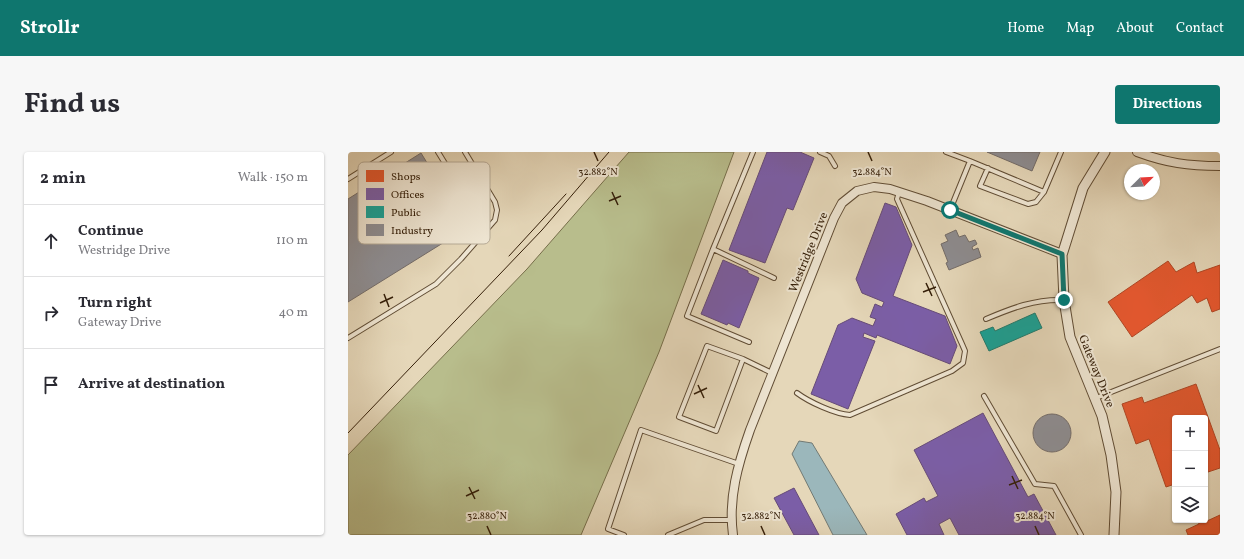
<!DOCTYPE html>
<meta charset="utf-8">
<style>
body{margin:0;font-family:Vollkorn,serif;background:#f7f7f7;color:#2b2b33}
.controls{position:absolute;right:12px;bottom:12px;display:grid;overflow:hidden;border-radius:4px;box-shadow:0 1px 3px #0004}
.controls button{width:36px;height:36px;display:grid;place-items:center;padding:0;border:0;border-bottom:1px solid #e1e1e2;background:#fff;color:#2b2b33;font:20px sans-serif}
.compass{position:absolute;left:776px;top:12px;width:36px;height:36px;border-radius:50%;background:#fff;box-shadow:0 1px 3px #0004;rotate:66deg}
.stop{position:absolute;width:12px;height:12px;margin:-9px;border:3px solid #0f766e;border-radius:50%;background:#fff}
.stop.end{background:#0f766e;border-color:#fff;box-shadow:0 1px 4px #0008}
.list{margin:0;padding:0;list-style:none}
h2{display:flex;justify-content:space-between;align-items:center;height:52px;margin:0;padding:0 16px;font-size:17px}
h2 small{font-size:13px;font-weight:400;color:#7c7c81}
.list li{display:grid;grid-template-columns:26px 1fr auto;gap:12px;align-items:center;box-sizing:border-box;height:72px;padding:0 16px;border-top:1px solid #e1e1e2}
.list b{display:block;font-size:15px;white-space:nowrap}
.list p{margin:0;font-size:13px;white-space:nowrap;color:#7c7c81}
.list em{font-size:13px;font-style:normal;color:#7c7c81}
.icon{flex:none;width:22px;height:22px;fill:none;stroke:currentColor;stroke-width:2;stroke-linecap:round;stroke-linejoin:round}
.map{position:relative;flex:none;width:872px;height:383px;overflow:hidden;border-radius:4px}
header{display:flex;align-items:center;gap:24px;box-sizing:border-box;height:56px;padding:0 20px;background:#0f766e;color:#fff}
header strong{font-size:19px}
nav{display:flex;gap:22px;margin-inline-start:auto;font-size:14px}
.intro{display:flex;align-items:center;justify-content:space-between;box-sizing:border-box;height:96px;padding:0 24px}
h1{margin:0;font-size:28px}
.button{padding:10px 18px;border-radius:4px;background:#0f766e;color:#fff;font-size:14px;font-weight:700}
main{display:flex;gap:24px;padding:0 24px}
aside{flex:1;background:#fff;border-radius:4px;box-shadow:0 1px 3px #0004}
.map>svg:first-child{display:block}
.green{fill:#b8bd8c;stroke:#766e4a}
.water{fill:#9bb7bb;stroke:#727a74}
.shops{fill:#e4572e;stroke:#b04623}
.offices{fill:#7b5ea7;stroke:#664b78}
.public{fill:#17a398;stroke:#207b6d}
.industry{fill:#8d8d92;stroke:#736c69}
.lines{fill:none;stroke-linecap:round;stroke-linejoin:round}
.service-casing{stroke:#614d35;stroke-width:6}
.minor-casing{stroke:#614d35;stroke-width:10}
.tertiary-casing{stroke:#614d35;stroke-width:11}
.service{stroke:#eee5d2;stroke-width:4}
.minor{stroke:#eee5d2;stroke-width:8}
.tertiary{stroke:#eee5d2;stroke-width:9}
.tram{stroke:#351f09;stroke-width:1}
.route{stroke:#0f766e;stroke-width:5}
.ticks{fill:none;stroke:#351f09;stroke-width:1.5}
.labels{text-anchor:middle;stroke-width:4;stroke-linejoin:round;paint-order:stroke}
.street-label{font-size:12px;fill:#351f09;stroke:#eee5d2}
.key{fill:#eee5d2;stroke:#b6aa96;stroke-width:1}
.key-label{font-size:11px;fill:#351f09}
.ticks-label{font-size:10px;text-anchor:middle;fill:#351f09;stroke:#eee5d2;stroke-width:4;stroke-linejoin:round;paint-order:stroke}
</style>
<header>
<strong>Strollr</strong>
<nav><a>Home</a><a>Map</a><a>About</a><a>Contact</a></nav>
</header>
<div class="intro"><h1>Find us</h1><a class="button">Directions</a></div>
<main>
<aside>
<h2>2 min<small>Walk · 150 m</small></h2>
<ul class="list">
<li><svg class="icon" aria-label="ahead" viewBox="0 0 24 24"><path d="M12 20V5M6 11l6-6 6 6"/></svg><div><b>Continue</b><p>Westridge Drive</p></div><em>110 m</em></li>
<li><svg class="icon" aria-label="right" viewBox="0 0 24 24"><path d="M7 20v-9h11M14 6l5 5-5 5"/></svg><div><b>Turn right</b><p>Gateway Drive</p></div><em>40 m</em></li>
<li><svg class="icon" aria-label="arrive" viewBox="0 0 24 24"><path d="M6 21V4h12l-3 4 3 4H6"/></svg><div><b>Arrive at destination</b></div></li>
</ul>
</aside>
<div class="map">
<svg width="872" height="383" viewBox="0 0 872 383">
<rect width="100%" height="100%" fill="#e5d7b9"/>
<filter id="stains"><feTurbulence type="fractalNoise" baseFrequency=".005" numOctaves="4"/><feColorMatrix values="0 0 0 0 .2 0 0 0 0 .09 0 0 0 0 .02 0 0 0 .5 -.17"/></filter>
<radialGradient id="worn" r=".72"><stop offset=".6" stop-color="#630" stop-opacity="0"/><stop offset="1" stop-color="#630" stop-opacity=".3"/></radialGradient>
<path class="green" d="M281,0H386L311,200L233,383H0V303L179,117Z"/>
<path class="water" d="M451,289L464,291L519,383H485L444,302Z"/>
<path class="shops" d="M820,109L828,120L846,110L849,121L872,113V157L864,160L859,146L849,151L844,143L784,185L760,150Z
M848,232L872,298V316L857,321V266H827V332L818,335L801,287L788,292L774,252L794,245L796,251Z
M872,363V383H840L838,378L851,372L850,368H857V365L859,369Z"/>
<path class="offices" d="M419,0H452L466,6L445,58L439,56L417,111L381,98Z
M537,51L548,55L564,93L545,144L597,164L609,194L602,212L529,183L528,186L516,181L515,185L527,189L500,257L463,242L490,173L504,166L525,174L528,167L522,165L527,152L534,155L536,150L514,141L508,127Z
M375,108L400,119V121L411,126L391,176L380,171L379,173L353,162Z
M635,261L680,345L686,342L708,383H611L602,366L591,372L596,383H559L548,362L576,346L578,350L590,344L566,298Z
M446,336L471,383H446L426,346Z"/>
<path class="public" d="M687,161L694,176L641,199L632,180L645,175L647,179Z"/>
<path class="industry" d="M639,0H692L684,19Z
M73,1L119,76L0,150V47Z
M608,78L611,85L617,83L621,90L627,88L629,92L624,95L625,98L630,96L633,105L601,118L598,111L600,110L593,92L600,89L597,83Z
M685 281a19 19 0 1 1 38 0a19 19 0 1 1-38 0Z"/>
<g class="lines">
<defs>
<path id="service" d="M90,0L133,70L139,76
M405,0L365,97L426,126
M472,0L481,4L487,14
M598,0L622,9L602,58
M622,9L696,40L713,0
M640,16L632,34L680,52L688,50L696,40
M0,27L43,0
M365,97L339,164L401,190
M638,167C664,156 687,147 715,148
M0,186L88,132L113,107L147,68L149,58L147,50L117,0
M395,207L368,279L331,265L359,194L395,207L424,221
M449,241C461,250 487,262 502,263L604,219L615,211L617,199L614,192L549,47L551,40
M636,244L687,332L706,334L733,383
M748,246L872,197
M276,383L260,377L293,278L391,312
M320,383L356,368H383"/>
<path id="minor" d="M789,0C819,11 840,14 872,14
M385,383C380,346 390,312 402,278L486,66L494,51L509,39L526,35L542,37L579,49L714,102"/>
<path id="tertiary" d="M757,0L735,36L714,103L716,148L722,185L754,264L763,303L768,340L766,383"/>
</defs>
<use href="#service" class="service-casing"/>
<use href="#minor" class="minor-casing"/>
<use href="#tertiary" class="tertiary-casing"/>
<use href="#service" class="service"/>
<use href="#minor" class="minor"/>
<use href="#tertiary" class="tertiary"/>
<path class="tram" d="M161,104L218,42
M0,281L194,78L261,0"/>
</g>
<g class="lines">
<path class="route" d="M602,58L714,102L716,148"/>
</g>
<path class="ticks" d="M246,0L250,9M520,0L524,9M264,40L270,53M261,49L273,44M578,131L584,144M575,140L588,135M36,142L41,155M32,151L45,145M350,233L356,246M346,242L359,236M664,324L670,337M661,333L674,328M121,335L127,347M118,344L131,338M139,374L143,383M413,374L417,383M687,374L691,383"/>
<g class="labels">
<g class="street-label">
<text transform="translate(460 100) rotate(-68)" y="4">Westridge Drive</text>
<text transform="translate(749 219) rotate(68)" y="4">Gateway Drive</text>
</g>
</g>
<rect x="10" y="10" width="132" height="82" rx="6" class="key"/>
<rect x="18" y="18" width="18" height="12" fill="#e4572e"/>
<rect x="18" y="36" width="18" height="12" fill="#7b5ea7"/>
<rect x="18" y="54" width="18" height="12" fill="#17a398"/>
<rect x="18" y="72" width="18" height="12" fill="#8d8d92"/>
<g class="key-label">
<text x="43" y="28">Shops</text>
<text x="43" y="46">Offices</text>
<text x="43" y="64">Public</text>
<text x="43" y="82">Industry</text>
</g>
<g class="ticks-label">
<text x="250" y="23">32.882°N</text>
<text x="524" y="23">32.884°N</text>
<text x="139" y="367">32.880°N</text>
<text x="413" y="367">32.882°N</text>
<text x="687" y="367">32.884°N</text>
</g>
<rect width="100%" height="100%" filter="url(#stains)"/>
<rect width="100%" height="100%" fill="url(#worn)"/>
</svg>
<div class="controls">
<button>+</button>
<button>−</button>
<button><svg class="icon" aria-label="layers" viewBox="0 0 24 24"><path d="M12 4l9 5-9 5-9-5zM3 14l9 5 9-5"/></svg></button>
</div>
<svg class="compass" viewBox="-18 -18 36 36"><path d="M0-13l5 13h-10z" fill="#e53935"/><path d="M0 13l5-13h-10z" fill="#7c7c81"/></svg>
<div class="stop" style="left:602px;top:58px"></div>
<div class="stop end" style="left:716px;top:148px"></div>
</div>
</main>
